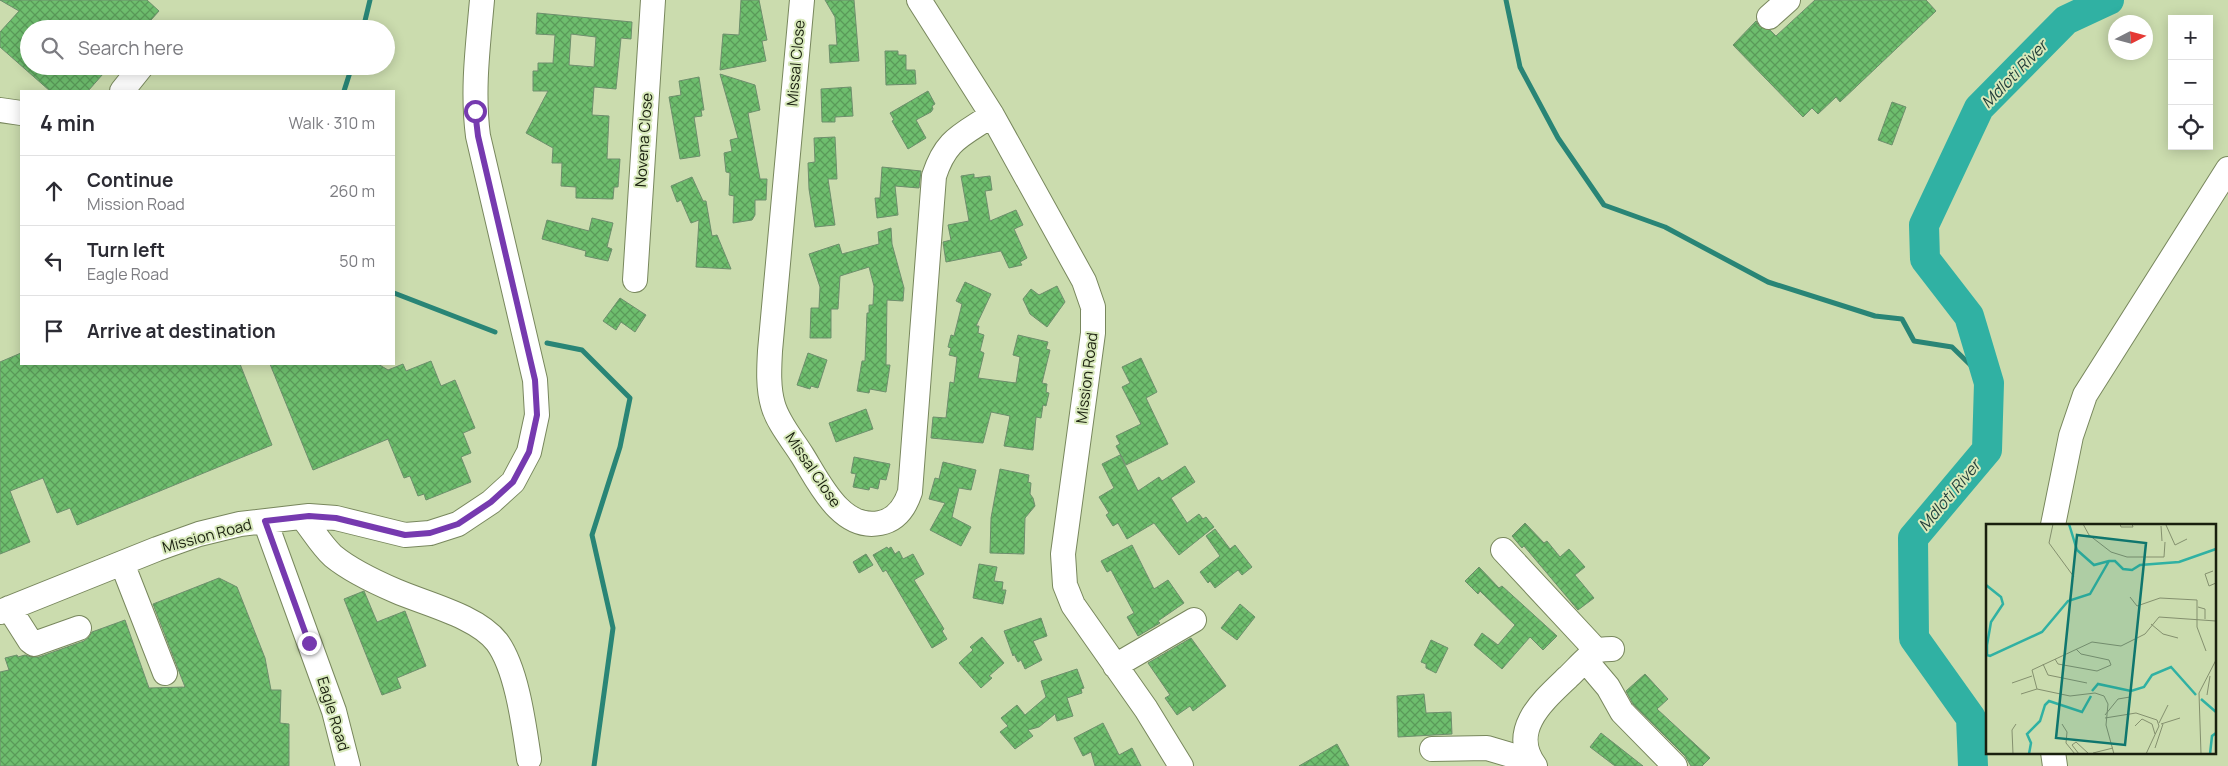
<!DOCTYPE html>
<meta charset="utf-8">
<style>
body{margin:0;font-family:Manrope,sans-serif;background:#f7f7f7;color:#2b2b33}
.controls{position:absolute;right:15px;top:15px;display:grid;overflow:hidden;border-radius:0px;box-shadow:0 2px 12px #0003}
.controls button{width:45px;height:45px;display:grid;place-items:center;padding:0;border:0;border-bottom:1px solid #e1e1e2;background:#fff;color:#2b2b33;font:25px sans-serif}
.compass{position:absolute;left:2108px;top:15px;width:45px;height:45px;border-radius:50%;background:#fff;box-shadow:0 2px 12px #0003;rotate:84deg}
.stop{position:absolute;width:15px;height:15px;margin:-11px;border:4px solid #763aaf;border-radius:50%;background:#fff}
.stop.end{background:#763aaf;border-color:#fff;box-shadow:0 1px 5px #0008}
.list{margin:0;padding:0;list-style:none}
h2{display:flex;justify-content:space-between;align-items:center;height:65px;margin:0;padding:0 20px;font-size:21px}
h2 small{font-size:16px;font-weight:400;color:#7c7c81}
.list li{display:grid;grid-template-columns:32px 1fr auto;gap:15px;align-items:center;box-sizing:border-box;height:70px;padding:0 20px;border-top:1px solid #e1e1e2}
.list b{display:block;font-size:19px;white-space:nowrap}
.list p{margin:0;font-size:16px;white-space:nowrap;color:#7c7c81}
.list em{font-size:16px;font-style:normal;color:#7c7c81}
.icon{flex:none;width:28px;height:28px;fill:none;stroke:currentColor;stroke-width:2;stroke-linecap:round;stroke-linejoin:round}
.map{position:relative;flex:none;width:2228px;height:766px;overflow:hidden}
.search{position:absolute;background:#fff;box-shadow:0 2px 12px #0003;left:20px;top:20px;width:375px;height:55px;display:flex;align-items:center;gap:12px;box-sizing:border-box;padding:0 18px;border-radius:28px;color:#7c7c81;font-size:19px}
.panel{position:absolute;background:#fff;box-shadow:0 2px 12px #0003;left:20px;top:90px;width:375px;height:275px;border-radius:0px}
.map>svg:first-child{display:block}
.lines{fill:none;stroke-linecap:round;stroke-linejoin:round}
.stream{stroke:#298576;stroke-width:5}
.river{stroke:#30b1a3;stroke-width:30}
.building{fill:url(#building-cross-hatch);stroke:#6d8f6c;fill-rule:evenodd}
.minor-casing{stroke:#78875d;stroke-width:26}
.minor{stroke:#fff;stroke-width:24}
.route{stroke:#763aaf;stroke-width:6}
.labels{text-anchor:middle;stroke-width:4;stroke-linejoin:round;paint-order:stroke}
.street-label{font-size:15px;fill:#191f0e;stroke:#d8e9bb}
.water-label{font-size:16px;font-style:italic;fill:#25403c;stroke:#d8e9bb}
.inset-river{fill:none;stroke:#30b1a3;stroke-width:2.5}
.inset-road{fill:none;stroke:#84906e;stroke-width:1}
.view{fill:#0f766e;fill-opacity:0.15;stroke:#0f766e;stroke-width:2.5}
.inset-edge{fill:none;stroke:#191f0e;stroke-width:2.5}
</style>
<div class="map">
<svg width="2228" height="766" viewBox="0 0 2228 766">
<defs>
<pattern id="building-cross-hatch" width="8" height="8" patternUnits="userSpaceOnUse" patternTransform="scale(1.25)"><rect width="8" height="8" fill="#6ebe6e"/><path d="M0 0l8 8M0 8l8-8" fill="none" stroke="#5a9a59"/></pattern>
</defs>
<rect width="100%" height="100%" fill="#cbdcae"/>
<g class="lines">
<path class="stream" d="M1506,0L1520,67L1558,138L1604,205L1665,227L1768,282L1875,316L1902,319L1914,341L1952,347L1989,383
M363,29L370,0
M344,91L352,66
M394,293L495,332
M547,343L582,350L630,398L620,447L592,535L613,628L594,766"/>
<path class="river" d="M1973,766L1971,718L1914,638L1913,538L1987,450L1989,383L1969,316L1925,259L1924,225L1979,108L2066,20L2109,0"/>
</g>
<path class="building" d="M0,0H147L159,11L143,29H29V66H110L88,91H50L0,47V32L19,11Z
M741,0H759L767,40L762,41L766,61L720,70L723,34L739,35Z
M825,0H854L859,61L830,63L829,45H837L835,17Z
M1815,0H1926L1936,11L1840,102L1836,97L1818,114L1812,108L1803,117L1733,45L1756,21L1759,26L1770,30L1776,36Z
M537,13L632,22L631,39L621,38L616,89L594,87L592,115L609,116L607,159H620L618,187H614L613,199L576,198V187L561,186L562,163H552L553,148L526,133L548,91H533V71H538V63H553L555,35L536,34ZM571,34L596,37L594,67L569,65Z
M885,51H898V55H906V70H915L916,84L886,85Z
M720,74L755,85L760,110L748,113L760,179H767L766,200H755V215L752,220L733,223L734,196L729,195L730,173L726,172L724,153L732,151L730,140L738,138Z
M699,77L704,110H701L702,116L694,117L700,156L680,159L669,97L681,95L679,81Z
M851,87L853,116L835,117V122H822L821,89Z
M928,91L935,104L932,106L933,109L931,112L916,120L926,138L908,149L892,121L894,120L890,113Z
M1892,102L1906,107L1892,145L1878,140Z
M835,137L837,179H828L835,225L815,227L809,189L808,163L815,162L814,138Z
M882,167L921,171L919,188L895,186L898,215L877,218L875,198H880Z
M974,174V178L990,176L992,190L985,191L990,221L1016,210L1023,225L1014,229L1027,258L1020,262L1022,265L1009,268L1001,251L946,262L943,242L951,240L948,225L969,221L961,176Z
M692,177L703,201H706L712,236L717,235L731,269L696,267L699,220L691,223L681,200L677,202L671,186Z
M592,218L613,223L607,247L612,249L608,261L585,256L586,251L542,239L547,220L589,231Z
M891,228L892,244L904,288L903,301L887,300L886,365H890L886,392L870,389L869,393L857,391L862,361H865L867,313H869V305H873L874,286L869,267L840,276L838,309H831V338H810L811,308H819L820,287L809,254L839,244L842,254L879,244L878,232Z
M965,282L991,294L976,326H979L978,333L984,335L980,351L984,353L978,378L1016,383L1020,357L1013,355L1018,335L1048,342L1046,349L1050,350L1042,383L1047,384L1046,392L1049,393L1046,406L1043,405L1041,418L1036,417L1033,450L1004,446L1010,416L991,412L983,443L931,438L933,417L946,418L950,382L954,383L957,357L949,355L951,348L948,347L951,335L954,336L962,304L956,301Z
M1057,286L1065,302L1047,327L1030,314L1023,299L1031,289L1039,295Z
M620,298L646,315L635,332L621,322L616,330L603,321Z
M21,353V364H240L272,445L77,525L70,508L57,513L43,478L10,491L30,542L0,554V362Z
M808,353L827,360L818,388L811,386L810,389L797,385Z
M1141,358L1157,392L1146,398L1168,444L1126,465L1116,446L1120,444L1116,436L1141,424L1122,387L1130,383L1122,367Z
M431,361L441,386L455,380L475,428L463,433L471,453L461,457L471,482L426,500L424,494L418,496L410,476L404,478L388,439L313,470L270,364H378L388,370L403,364L406,371Z
M866,409L873,429L836,442L829,423Z
M1120,455L1138,491L1159,477L1162,481L1185,466L1195,482L1171,498L1187,523L1199,514L1203,519L1206,517L1214,527L1179,555L1154,523L1127,539L1118,523L1113,526L1106,515L1109,513L1099,497L1114,488L1102,464Z
M854,457L890,464L886,480L880,479L878,489L870,487L869,490L853,487L856,474L851,473Z
M943,462L976,470L971,490L959,488L952,517L971,527L961,546L930,530L945,503L929,499L935,478L939,479Z
M1000,469L1029,475L1028,482L1031,483L1030,494L1033,498L1035,506L1025,518L1024,554L990,553L991,518Z
M1525,523L1544,543L1547,541L1560,557L1569,549L1585,567L1575,575L1594,598L1578,610L1524,546L1522,548L1512,536Z
M1215,529L1230,549L1235,545L1252,567L1242,575L1238,570L1215,588L1210,581L1208,583L1200,572L1220,556L1206,536Z
M1132,545L1154,589L1168,580L1184,603L1158,621L1160,623L1138,636L1127,617L1134,613L1111,570L1107,572L1101,561Z
M887,547L888,549L891,547L895,554L899,551L903,559L913,554L924,574L914,580L944,629L942,631L947,639L932,648L886,570L883,572L873,555Z
M866,554L873,565L859,573L853,562Z
M979,564L997,567L994,581L1003,582L1002,590H1006L1003,604L973,598Z
M1479,567L1499,588L1502,586L1557,636L1543,650L1530,637L1502,669L1474,645L1482,633L1498,645L1515,625L1480,591L1478,594L1465,581Z
M219,578L237,587L265,658L271,690H281L280,723L289,724V766H0V672L9,670L5,658L17,655L18,657L25,655L31,657H39L84,641L89,637L92,632L125,620L149,688L185,687L153,604Z
M364,591L377,622L405,611L426,666L397,678L401,688L382,695L344,599Z
M1240,604L1255,617L1237,640L1221,628Z
M1041,618L1047,636L1033,641L1042,660L1025,669L1021,660L1018,662L1014,654L1013,656L1004,631Z
M982,637L1004,663L989,676L992,678L981,688L959,663L973,650L970,647Z
M1191,638L1226,686L1193,711L1190,706L1177,715L1165,698L1170,695L1148,663Z
M1431,640L1448,648L1436,673L1426,668V664L1421,662Z
M1077,669L1084,688L1081,689L1082,693L1067,698L1073,716L1057,721L1055,714L1039,727L1028,730L1033,736L1015,749L1000,732L1008,726L1001,718L1017,705L1025,715L1046,697L1041,681Z
M1645,674L1668,699L1657,709L1710,758L1702,766H1691L1685,756L1633,704L1626,691Z
M1424,694L1426,713L1451,712L1452,734L1398,737L1397,696Z
M1103,723L1119,755L1132,748L1141,766H1095L1091,752L1083,756L1074,738Z
M1601,733L1643,766H1615L1590,747Z
M1337,744L1349,766H1299Z"/>
<g class="lines">
<defs>
<path id="minor" d="M802,0L770,351C769,369 768,388 773,405C778,423 792,439 802,455C819,482 841,531 880,523C896,520 905,507 910,492L934,176C946,139 961,136 992,115
M919,0L992,115L1084,281L1093,307V333L1063,554L1065,585L1073,605L1146,709L1181,766
M1769,17L1788,0
M122,91L142,66
M0,110L21,113
M635,280L653,0
M302,517C312,529 321,545 333,556C350,570 375,582 396,591C426,604 477,616 497,642C517,669 524,726 529,759
M265,521L334,711L348,766
M2053,525L2071,436L2085,395L2228,169
M1503,550L1597,651
M122,563L165,673
M9,608L30,641L34,644L79,628
M0,612L157,549L199,534L240,524L309,516L336,518L405,535L430,533L458,524L491,502L513,482L529,452L537,415L535,380L478,136C472,90 478,46 482,0
M1586,661L1608,687L1622,712L1675,766
M1115,666L1194,620
M1432,749L1487,748L1531,761
M2053,752L2055,766
M1535,766C1508,730 1544,700 1568,677C1575,671 1588,655 1597,651C1601,649 1608,649 1612,649"/>
</defs>
<use href="#minor" class="minor-casing"/>
<use href="#minor" class="minor"/>
</g>
<g class="lines">
<path class="route" d="M309,643L265,521L309,516L336,518L405,535L430,533L458,524L491,502L513,482L529,452L537,415L535,380L478,136L475,111"/>
</g>
<g class="labels">
<g class="street-label">
<text transform="translate(796 63) rotate(-85)" y="5">Missal Close</text>
<text transform="translate(644 140) rotate(-86)" y="5">Novena Close</text>
<text transform="translate(1087 378) rotate(-83)" y="5">Mission Road</text>
<text transform="translate(813 470) rotate(56)" y="5">Missal Close</text>
<text transform="translate(207 536) rotate(-15)" y="5">Mission Road</text>
<text transform="translate(333 714) rotate(73)" y="5">Eagle Road</text>
</g>
<g class="water-label">
<text transform="translate(2014 74) rotate(-46)" y="6">Mdloti River</text>
<text transform="translate(1949 495) rotate(-50)" y="6">Mdloti River</text>
</g>
</g>
<g transform="translate(1986 524)">
<rect width="230" height="230" fill="#cbdcae"/>
<path class="inset-river" d="M83,0L91,26L108,41L123,37H129L137,45L146,46L154,41L193,38L230,25M0,61L15,73L17,80L5,98L1,121V131L4,132L56,108L82,77L104,70L123,37M106,167L112,160L145,167L158,163L166,151L185,143L210,171M215,175L230,188M43,230L45,219L41,210L54,197L59,181L63,177L96,188L105,172M224,230L226,212L230,209"/>
<path class="inset-road" d="M67,0L63,19L88,53M97,0L103,11L125,28L141,33H178L179,18M134,0L135,3H147L146,0M162,0H181M180,1L189,21L201,15M175,2L176,17M227,47L219,50L223,62L230,59M144,73L151,82L174,74L211,76V103L220,127M212,83L219,85V95M165,100L177,110L192,114M69,135L72,140L111,147L125,141L123,136L95,130L90,125M57,140L62,151L101,159M26,159L46,152M35,170L51,165M221,171L224,152M119,191L132,175L144,173M119,194L150,189L171,196L173,202L160,230M173,199L182,181M76,200L81,208L80,219L89,230M175,200L194,194M149,202L156,195L166,200L169,210M169,224L177,200M107,229L127,224M27,230L26,206L30,200M93,230L86,221L90,218L103,230M128,230L120,201L122,180L118,172L109,169L84,172L51,165L46,146L106,118L135,122L159,110L173,93L230,97M215,230L213,169L230,136"/>
<path class="view" d="M91,11L160,19L139,221L70,214Z"/>
<rect width="230" height="230" class="inset-edge"/>
</g>
</svg>
<div class="controls">
<button>+</button>
<button>−</button>
<button><svg class="icon" aria-label="locate" viewBox="0 0 24 24"><circle cx="12" cy="12" r="6"/><path d="M12 2v4M12 18v4M2 12h4M18 12h4"/></svg></button>
</div>
<svg class="compass" viewBox="-18 -18 36 36"><path d="M0-13l5 13h-10z" fill="#e53935"/><path d="M0 13l5-13h-10z" fill="#7c7c81"/></svg>
<div class="stop" style="left:475px;top:111px"></div>
<div class="stop end" style="left:309px;top:643px"></div>
<div class="search"><svg class="icon" aria-label="search" viewBox="0 0 24 24"><circle cx="10" cy="10" r="6"/><path d="M15 15l6 6"/></svg>Search here</div>
<section class="panel">
<h2>4 min<small>Walk · 310 m</small></h2>
<ul class="list">
<li><svg class="icon" aria-label="ahead" viewBox="0 0 24 24"><path d="M12 20V5M6 11l6-6 6 6"/></svg><div><b>Continue</b><p>Mission Road</p></div><em>260 m</em></li>
<li><svg class="icon" aria-label="left" viewBox="0 0 24 24"><path d="M17 20v-9H6M10 6l-5 5 5 5"/></svg><div><b>Turn left</b><p>Eagle Road</p></div><em>50 m</em></li>
<li><svg class="icon" aria-label="arrive" viewBox="0 0 24 24"><path d="M6 21V4h12l-3 4 3 4H6"/></svg><div><b>Arrive at destination</b></div></li>
</ul>
</section>
</div>
